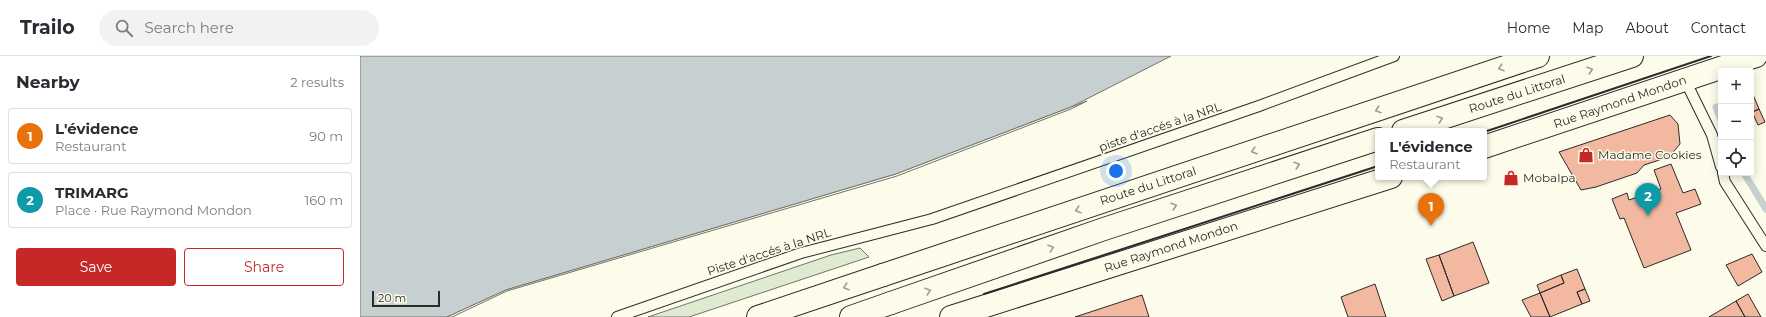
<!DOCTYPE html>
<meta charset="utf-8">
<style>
body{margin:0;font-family:Montserrat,sans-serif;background:#f2f2f3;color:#2b2b33}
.controls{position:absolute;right:12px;top:12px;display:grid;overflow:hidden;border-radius:4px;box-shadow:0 2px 10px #0003}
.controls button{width:36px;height:36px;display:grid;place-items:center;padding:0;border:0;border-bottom:1px solid #e1e1e2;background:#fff;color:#2b2b33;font:20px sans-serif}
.scale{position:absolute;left:12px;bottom:10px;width:68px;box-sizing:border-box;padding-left:4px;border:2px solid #2b2b2b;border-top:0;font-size:11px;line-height:14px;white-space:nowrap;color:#2b2b2b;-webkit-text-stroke:3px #fdfbea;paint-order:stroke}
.you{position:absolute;left:756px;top:115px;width:14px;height:14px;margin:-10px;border:3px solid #fff;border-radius:50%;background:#1a73e8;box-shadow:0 0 0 6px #1a73e833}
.badge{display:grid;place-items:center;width:26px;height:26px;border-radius:50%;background:#c62828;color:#fff;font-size:13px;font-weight:700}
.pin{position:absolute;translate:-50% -33px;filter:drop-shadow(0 1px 2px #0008)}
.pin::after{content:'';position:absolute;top:21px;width:14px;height:12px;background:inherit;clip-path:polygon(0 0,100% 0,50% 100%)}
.popup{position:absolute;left:1015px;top:72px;width:112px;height:52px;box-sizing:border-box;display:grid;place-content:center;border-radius:4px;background:#fff;filter:drop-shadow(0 1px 3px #0005);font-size:13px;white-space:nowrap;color:#7c7c81}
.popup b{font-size:15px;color:#2b2b33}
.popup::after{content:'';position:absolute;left:50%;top:100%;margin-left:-8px;border:8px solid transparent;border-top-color:#fff}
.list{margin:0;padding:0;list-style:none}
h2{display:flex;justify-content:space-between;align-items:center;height:52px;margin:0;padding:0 16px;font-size:17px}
h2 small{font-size:13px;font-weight:400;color:#7c7c81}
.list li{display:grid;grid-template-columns:26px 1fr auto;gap:12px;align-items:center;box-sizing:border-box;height:56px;margin:0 8px 8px;padding:0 8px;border:1px solid #e1e1e2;border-radius:4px}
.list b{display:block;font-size:15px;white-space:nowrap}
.list p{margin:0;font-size:13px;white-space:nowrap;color:#7c7c81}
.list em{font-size:13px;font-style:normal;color:#7c7c81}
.actions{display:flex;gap:8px;padding:12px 16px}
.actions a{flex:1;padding:9px 0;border:1px solid #c62828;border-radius:4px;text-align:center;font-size:14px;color:#c62828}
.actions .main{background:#c62828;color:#fff}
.icon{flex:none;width:22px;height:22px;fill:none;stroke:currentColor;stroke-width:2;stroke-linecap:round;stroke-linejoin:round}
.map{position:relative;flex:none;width:1406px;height:261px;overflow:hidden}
header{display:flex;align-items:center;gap:24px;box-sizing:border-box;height:56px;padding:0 20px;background:#fff;border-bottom:1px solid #e1e1e2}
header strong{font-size:19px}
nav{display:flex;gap:22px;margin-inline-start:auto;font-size:14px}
.search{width:280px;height:36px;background:#f2f2f3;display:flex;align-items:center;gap:10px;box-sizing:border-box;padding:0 14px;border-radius:22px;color:#7c7c81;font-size:15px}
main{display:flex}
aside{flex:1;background:#fff}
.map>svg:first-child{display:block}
.green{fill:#deebd1;stroke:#74746e}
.water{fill:#c7d0d0;stroke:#74746e}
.pier{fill:#fdfbea;stroke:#74746e}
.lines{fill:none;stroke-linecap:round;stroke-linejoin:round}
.stream{stroke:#c7d0d0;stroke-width:7}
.building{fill:#f2b8a0;stroke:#2b2b2b}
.lane-casing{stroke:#2b2b2b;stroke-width:12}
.primary-casing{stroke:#2b2b2b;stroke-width:24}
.highway-casing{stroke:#2b2b2b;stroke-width:24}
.lane{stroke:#fdfbea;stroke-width:10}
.primary{stroke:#fdfbea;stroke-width:22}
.highway{stroke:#fdfbea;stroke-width:22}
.wall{stroke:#2b2b2b;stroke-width:2}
.oneway{stroke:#9e9d94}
.labels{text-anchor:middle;stroke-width:3;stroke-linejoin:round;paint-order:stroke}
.street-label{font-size:12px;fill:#2b2b2b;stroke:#fdfbea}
.poi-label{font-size:12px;fill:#2b2b2b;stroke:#fdfbea;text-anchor:start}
</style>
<header>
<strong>Trailo</strong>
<div class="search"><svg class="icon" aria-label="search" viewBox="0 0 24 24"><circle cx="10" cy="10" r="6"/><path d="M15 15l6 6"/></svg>Search here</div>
<nav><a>Home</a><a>Map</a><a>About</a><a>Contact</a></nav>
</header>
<main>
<aside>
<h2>Nearby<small>2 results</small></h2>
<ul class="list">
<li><span class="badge" style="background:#e8710a">1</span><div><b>L'évidence</b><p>Restaurant</p></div><em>90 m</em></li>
<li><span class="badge" style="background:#0f9aa8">2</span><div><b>TRIMARG</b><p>Place · Rue Raymond Mondon</p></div><em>160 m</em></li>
</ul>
<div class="actions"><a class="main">Save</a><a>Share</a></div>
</aside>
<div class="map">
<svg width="1406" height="261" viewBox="0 0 1406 261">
<rect width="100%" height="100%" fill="#fdfbea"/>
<path class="green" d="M500,192L509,201L329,261H288L471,199Z"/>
<path class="water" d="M0,0H811L711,51L536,118L146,234L87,261H0Z"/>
<path class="pier" d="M727,45L711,53L537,120L147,235L92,261H87L146,234L536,118Z"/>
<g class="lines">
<path class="stream" d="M1356,51L1361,64
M1384,117L1406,153"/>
</g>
<path class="building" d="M1391,34L1399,53L1391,57Z
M1399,53L1405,66L1398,69L1392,56Z
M1310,59L1318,68L1320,88L1309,101L1284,109L1277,117L1236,131L1221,134L1199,96Z
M1311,108L1323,137L1335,133L1341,148L1316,157L1331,194L1284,212L1264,162L1260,163L1252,143L1267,137L1269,144L1301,133L1294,114Z
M1113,186L1129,227L1094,240L1079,199Z
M1392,198L1402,216L1378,230L1366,209Z
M1079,199L1094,240L1082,245L1066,203Z
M1217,213L1225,233L1217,236L1222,248L1190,261L1180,237L1204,227L1201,219Z
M1201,219L1204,227L1180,237L1177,229Z
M1015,228L1026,261H988L981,241Z
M1225,233L1230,245L1222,248L1217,236Z
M1180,237L1190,261H1171L1162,244Z
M1388,238L1401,261H1385L1376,245Z
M782,239L789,261H715Z
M1376,245L1385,261H1349Z"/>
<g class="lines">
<defs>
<path id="lane" d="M1325,24L1352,79L1361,111
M1363,117L1365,126L1406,190
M257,261L441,197L572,163L899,50L1034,0"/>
<path id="primary" d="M1043,75L1272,0
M1124,91L1396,0
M523,219L1178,0
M531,247L744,173L1018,83
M591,261L1031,121"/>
<path id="highway" d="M398,261L523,219
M491,261L531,247"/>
</defs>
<use href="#lane" class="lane-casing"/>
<use href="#primary" class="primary-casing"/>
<use href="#highway" class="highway-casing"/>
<use href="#lane" class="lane"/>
<use href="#primary" class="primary"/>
<use href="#highway" class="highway"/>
<path class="wall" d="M1124,76L1351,0
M624,238L1018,110"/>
</g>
<defs><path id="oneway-chevron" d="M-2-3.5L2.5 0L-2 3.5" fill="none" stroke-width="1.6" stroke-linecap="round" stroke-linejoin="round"/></defs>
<g class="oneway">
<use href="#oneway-chevron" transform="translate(1141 12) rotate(162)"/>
<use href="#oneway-chevron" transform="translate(1230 14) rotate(-18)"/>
<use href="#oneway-chevron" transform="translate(1018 54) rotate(162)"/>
<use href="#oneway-chevron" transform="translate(1080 63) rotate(-18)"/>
<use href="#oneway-chevron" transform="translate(894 95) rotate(162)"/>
<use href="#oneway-chevron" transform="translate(937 109) rotate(-18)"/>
<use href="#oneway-chevron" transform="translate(814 150) rotate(-18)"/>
<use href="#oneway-chevron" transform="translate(718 154) rotate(162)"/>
<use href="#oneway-chevron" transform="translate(691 192) rotate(-19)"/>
<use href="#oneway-chevron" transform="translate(486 231) rotate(161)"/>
<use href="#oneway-chevron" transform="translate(568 235) rotate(-19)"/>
</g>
<defs>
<symbol id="shop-bare" viewBox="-9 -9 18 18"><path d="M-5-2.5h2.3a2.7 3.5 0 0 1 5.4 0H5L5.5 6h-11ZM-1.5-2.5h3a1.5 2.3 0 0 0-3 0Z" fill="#c62828" stroke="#fdfbea" stroke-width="2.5" paint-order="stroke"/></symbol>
</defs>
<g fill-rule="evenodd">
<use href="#shop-bare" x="1215" y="88" width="22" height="22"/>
<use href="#shop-bare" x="1140" y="111" width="22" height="22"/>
</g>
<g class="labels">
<g class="street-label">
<text transform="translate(1157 38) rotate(-18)" y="4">Route du Littoral</text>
<text transform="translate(1260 46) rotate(-19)" y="4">Rue Raymond Mondon</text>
<text transform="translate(800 71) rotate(-19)" y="4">piste d'accés à la NRL</text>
<text transform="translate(788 130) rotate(-18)" y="4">Route du Littoral</text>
<text transform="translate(811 191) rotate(-18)" y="4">Rue Raymond Mondon</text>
<text transform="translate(409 196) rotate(-18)" y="4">Piste d'accés à la NRL</text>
</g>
<g class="poi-label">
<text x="1238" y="103">Madame Cookies</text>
<text x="1163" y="126">Mobalpa</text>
</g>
</g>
</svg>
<div class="controls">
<button>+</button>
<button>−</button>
<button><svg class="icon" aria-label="locate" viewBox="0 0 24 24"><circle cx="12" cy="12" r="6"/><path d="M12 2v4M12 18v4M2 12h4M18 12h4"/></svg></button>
</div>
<div class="scale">20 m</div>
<div class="you"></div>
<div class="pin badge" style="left:1071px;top:170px;background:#e8710a">1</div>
<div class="popup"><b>L'évidence</b>Restaurant</div>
<div class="pin badge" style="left:1288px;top:160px;background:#0f9aa8">2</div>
</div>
</main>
